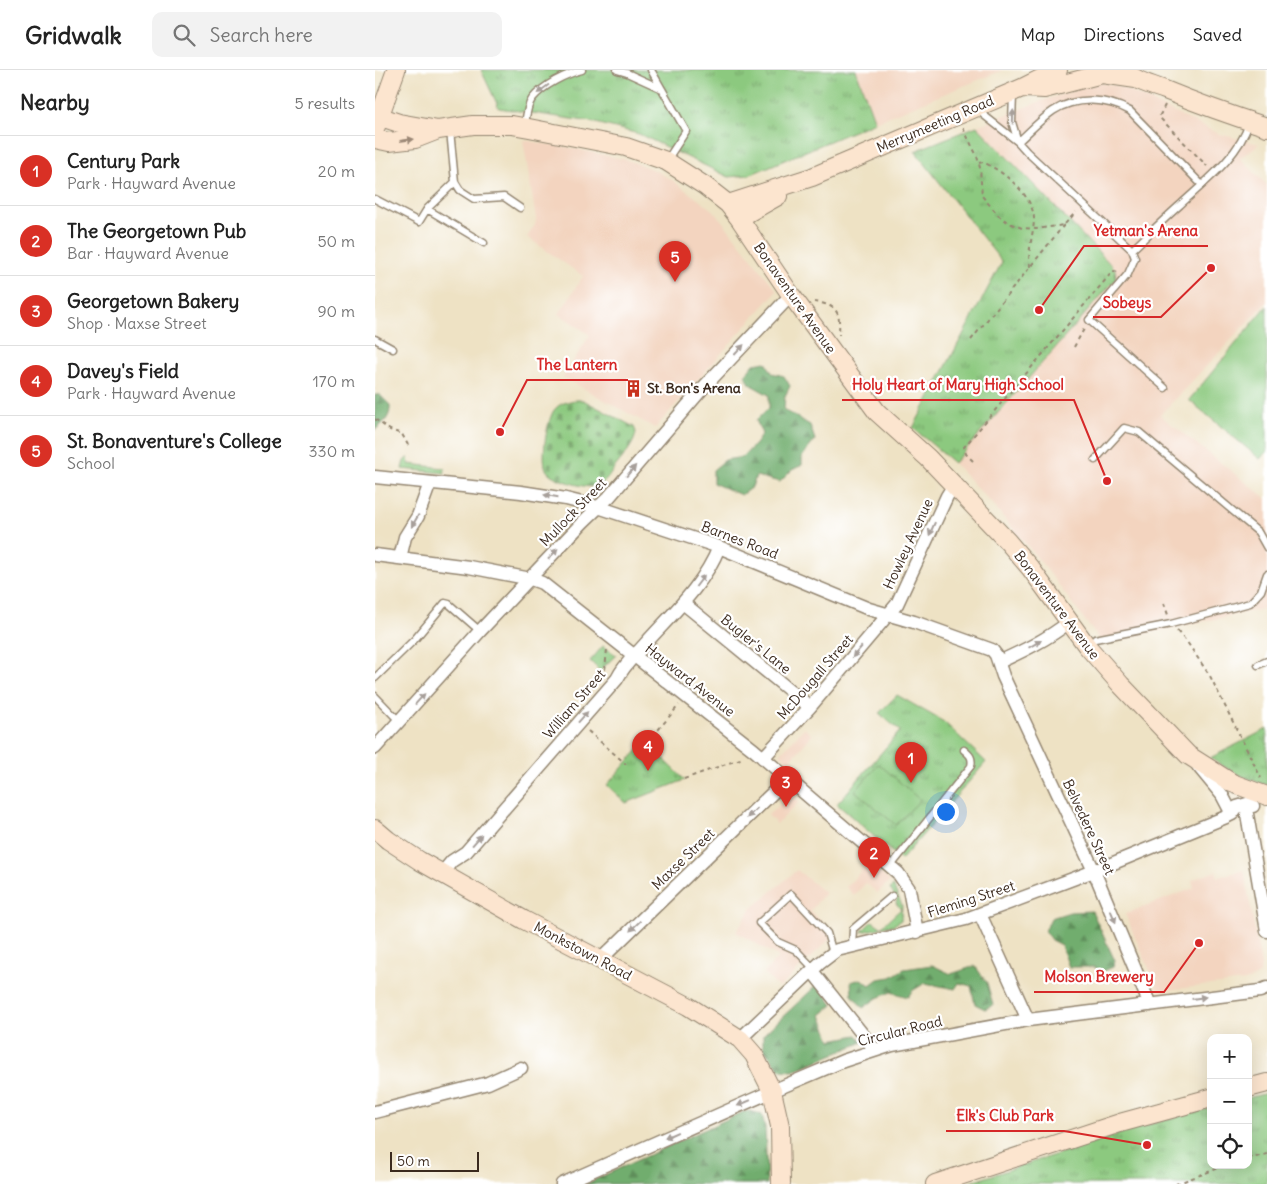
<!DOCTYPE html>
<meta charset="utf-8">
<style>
body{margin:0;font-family:Delius,sans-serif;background:#f2f2f2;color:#222}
.controls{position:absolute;right:15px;bottom:15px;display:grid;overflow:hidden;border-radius:10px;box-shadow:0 5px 20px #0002}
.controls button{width:45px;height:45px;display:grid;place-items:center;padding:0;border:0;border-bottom:1px solid #e0e0e0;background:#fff;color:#222;font:25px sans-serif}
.scale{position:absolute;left:15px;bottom:12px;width:89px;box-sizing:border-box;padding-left:5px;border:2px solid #3b2a1e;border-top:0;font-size:14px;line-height:18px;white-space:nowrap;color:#3b2a1e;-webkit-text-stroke:4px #fff;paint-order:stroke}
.you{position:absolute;left:570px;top:741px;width:18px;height:18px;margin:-12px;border:4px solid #fff;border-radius:50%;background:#1a73e8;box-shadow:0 0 0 8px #1a73e833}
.badge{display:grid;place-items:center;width:32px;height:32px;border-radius:50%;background:#d93025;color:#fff;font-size:16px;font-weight:700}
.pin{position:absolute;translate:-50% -41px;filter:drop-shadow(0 1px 2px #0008)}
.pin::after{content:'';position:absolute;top:26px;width:18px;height:15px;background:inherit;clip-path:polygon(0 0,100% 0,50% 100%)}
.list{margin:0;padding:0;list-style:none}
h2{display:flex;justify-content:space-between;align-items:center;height:65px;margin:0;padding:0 20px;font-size:21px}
h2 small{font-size:16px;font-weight:400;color:#767676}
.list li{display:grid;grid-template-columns:32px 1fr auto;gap:15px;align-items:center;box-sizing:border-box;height:70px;padding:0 20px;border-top:1px solid #e0e0e0}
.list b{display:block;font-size:19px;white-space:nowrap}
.list p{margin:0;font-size:16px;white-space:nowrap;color:#767676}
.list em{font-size:16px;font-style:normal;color:#767676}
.icon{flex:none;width:28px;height:28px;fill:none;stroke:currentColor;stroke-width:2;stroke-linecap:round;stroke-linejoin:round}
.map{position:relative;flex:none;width:892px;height:1114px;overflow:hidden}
header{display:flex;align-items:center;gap:30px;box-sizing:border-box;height:70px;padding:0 25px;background:#fff;border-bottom:1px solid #e0e0e0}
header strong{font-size:24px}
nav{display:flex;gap:28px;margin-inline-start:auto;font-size:18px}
.search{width:350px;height:45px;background:#f2f2f2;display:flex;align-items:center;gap:12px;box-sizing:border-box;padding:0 18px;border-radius:10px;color:#767676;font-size:19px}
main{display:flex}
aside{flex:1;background:#fff}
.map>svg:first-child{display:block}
.built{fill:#f3d4bf}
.grass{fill:url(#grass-tufts);stroke:#647a4e}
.forest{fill:url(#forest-firs);stroke:#566c46}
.cemetery{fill:url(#cemetery-stones);stroke:#647a4e}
.pitch{fill:#8cc97f;stroke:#647a4e}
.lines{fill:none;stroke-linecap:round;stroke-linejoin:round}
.lane-casing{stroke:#948671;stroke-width:9}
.street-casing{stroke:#948671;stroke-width:15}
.secondary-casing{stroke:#948671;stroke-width:20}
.path{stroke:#948671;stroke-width:2;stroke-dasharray:4 4;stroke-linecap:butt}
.lane{stroke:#fff;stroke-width:6}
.street{stroke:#fff;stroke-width:12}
.secondary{stroke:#fce5cf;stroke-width:18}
.oneway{fill:#a79f9a}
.oneway2{fill:#9c8876}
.labels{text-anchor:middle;stroke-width:4.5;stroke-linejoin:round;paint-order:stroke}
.street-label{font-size:14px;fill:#3b2a1e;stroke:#fff}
.poi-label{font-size:14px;font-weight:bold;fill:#3b2a1e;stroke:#fff;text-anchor:start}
.leader{fill:none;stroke:#d62828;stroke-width:2}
.callout-dot{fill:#d62828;stroke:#fff;stroke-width:2}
.callout-label{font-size:15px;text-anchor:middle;font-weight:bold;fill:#d62828;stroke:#fff;stroke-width:4.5;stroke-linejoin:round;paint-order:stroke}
</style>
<header>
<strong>Gridwalk</strong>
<div class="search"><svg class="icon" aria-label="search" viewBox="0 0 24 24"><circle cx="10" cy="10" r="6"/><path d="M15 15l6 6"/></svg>Search here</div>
<nav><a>Map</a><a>Directions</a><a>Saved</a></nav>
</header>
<main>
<aside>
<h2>Nearby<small>5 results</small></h2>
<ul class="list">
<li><span class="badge">1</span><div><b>Century Park</b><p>Park · Hayward Avenue</p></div><em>20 m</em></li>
<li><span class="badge">2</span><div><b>The Georgetown Pub</b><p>Bar · Hayward Avenue</p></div><em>50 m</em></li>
<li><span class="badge">3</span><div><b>Georgetown Bakery</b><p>Shop · Maxse Street</p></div><em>90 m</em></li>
<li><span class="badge">4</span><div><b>Davey's Field</b><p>Park · Hayward Avenue</p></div><em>170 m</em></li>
<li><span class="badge">5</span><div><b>St. Bonaventure's College</b><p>School</p></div><em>330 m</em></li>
</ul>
</aside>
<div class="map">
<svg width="892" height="1114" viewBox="0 0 892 1114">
<defs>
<pattern id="grass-tufts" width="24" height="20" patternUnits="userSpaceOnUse" patternTransform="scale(1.25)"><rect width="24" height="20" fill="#8cc97f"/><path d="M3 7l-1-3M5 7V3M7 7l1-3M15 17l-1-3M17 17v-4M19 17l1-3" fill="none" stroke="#74a367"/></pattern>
<pattern id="forest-firs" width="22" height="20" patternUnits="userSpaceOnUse" patternTransform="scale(1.25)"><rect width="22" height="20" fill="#71ad6e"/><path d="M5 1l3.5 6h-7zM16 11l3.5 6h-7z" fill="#5e8d5a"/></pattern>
<pattern id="cemetery-stones" width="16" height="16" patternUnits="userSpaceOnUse" patternTransform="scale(1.25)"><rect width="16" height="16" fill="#8cc97f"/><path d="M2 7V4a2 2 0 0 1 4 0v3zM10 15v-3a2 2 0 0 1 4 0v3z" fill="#74a367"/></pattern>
</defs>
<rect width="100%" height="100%" fill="#fff"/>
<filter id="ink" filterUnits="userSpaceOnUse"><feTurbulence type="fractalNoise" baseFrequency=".02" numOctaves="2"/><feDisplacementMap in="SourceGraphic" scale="10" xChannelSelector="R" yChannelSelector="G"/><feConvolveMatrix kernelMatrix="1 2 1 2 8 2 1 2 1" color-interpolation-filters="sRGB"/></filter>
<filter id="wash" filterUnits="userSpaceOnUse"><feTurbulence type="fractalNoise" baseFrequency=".0096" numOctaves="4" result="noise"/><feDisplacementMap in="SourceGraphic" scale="20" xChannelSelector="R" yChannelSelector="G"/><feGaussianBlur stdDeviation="1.12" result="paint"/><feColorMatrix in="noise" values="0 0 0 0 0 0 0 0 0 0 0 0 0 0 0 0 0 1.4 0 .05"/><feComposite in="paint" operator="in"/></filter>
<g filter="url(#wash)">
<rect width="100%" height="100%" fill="#eee2c4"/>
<path class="built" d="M481,0H628L500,52Z
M724,12L744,16L844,64L884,74L865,88L892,115V232L785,345L892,429V538L727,573L670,497L619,436L579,393L741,208L740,199L602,56L661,33Z
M148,70L197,78L252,90L277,99L297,110L340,142L400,218L401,221L399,224L280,358L188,307L215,265L184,244L208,206L152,167L160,155L161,149Z
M429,658L437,665L414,692L406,685V683Z
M416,725L424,732L402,754L393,745Z
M494,793L515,811L502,823L491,813L479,825L471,817Z
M422,800L450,823L435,841L460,864L404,918L389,903L404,887L361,862L376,839Z
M869,800L886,894L885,904L881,907L870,911L784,921L750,844L819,818L817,810L841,801L843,807Z"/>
<path class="grass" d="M106,0H481L500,52L374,105L354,107L264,64L217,52L124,38Z
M602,56L740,199L741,209L579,393L538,358L627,192L540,81Z
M33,387L34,394L69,398L70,403L27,399L29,391Z
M228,576L241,585L225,601L215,591Z
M522,625L569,652L611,692L526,790L462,734L525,661L504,643Z
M892,659V715C872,710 852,699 835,688Z
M271,671L310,710L251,733L232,715Z
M518,816L527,835L526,850L519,855L486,862L497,851L506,857L526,839L521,833L522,829L515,819Z
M892,1023V1114H590L772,1055L836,1038V1095H873V1028Z"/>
<path class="forest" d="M391,292L397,303L409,306L415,316L410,326L409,340L435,355L440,370L427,387V395L417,400L405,412L381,406L377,417L366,425L338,413V400L350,390L368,387L381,373L387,364L381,350L394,338V325L376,315L370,305L379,294Z
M0,325H5L15,335C16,347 9,353 0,360Z
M717,841L740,891L738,897L726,902L720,897H694L686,875L676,870L670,861L676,848L695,842Z
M557,895L576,904L600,896L612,913L618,935L610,939L600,934L596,916L584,913L580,919L550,913L537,921L533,927L516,922L502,928L488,938L477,925L476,912L486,909L495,915L503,909L516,907L529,899Z
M443,914L458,935L446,945L456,970L482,965L488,972L418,1001L406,1000L388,979V965Z
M376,1041L387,1045L390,1057L392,1114H210L368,1042Z"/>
<path class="cemetery" d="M201,330H208L259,357L261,362C260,374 248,387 240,397C236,403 232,411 225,415C216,421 178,410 172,401C165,391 172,348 180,339C185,333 194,331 201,330Z"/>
<path class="pitch" d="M892,236V381L885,389L814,330Z
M504,694L545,730L521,755L480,721Z"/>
</g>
<g filter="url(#ink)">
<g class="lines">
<defs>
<path id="lane" d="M242,0L252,3L285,18
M276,0L311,61L292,90
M638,25L637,52L643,72C654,62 665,50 678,41C701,26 732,28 755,41L827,115
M601,39L643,72L652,82L757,180C773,165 789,149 805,135C831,111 864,86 874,53
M150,55C151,47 152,36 157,29C168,15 191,4 207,0
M75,60L80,112L85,120L99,129L129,127L145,138
M0,129L44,152L52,139L109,173
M52,139L80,112
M757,180L760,188L753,204L714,250L790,318
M0,269L18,279
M720,390L749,358L764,362L883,462L892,478
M720,569L796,554L875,533L886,521L892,504
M883,595L892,591
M0,608L40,569L70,533L74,534L105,561
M0,626L25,652
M516,796L596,696C598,688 595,685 589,680
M477,876L478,859L517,826
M439,899L421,880L403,872L384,853L416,824L452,863L458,883"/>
<path id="street" d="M0,407L146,422L191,429L223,437L344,477L494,539L539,552L617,580L621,585L628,606L719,801L775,935
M0,485L94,497L156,509L167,513L379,680L523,803L534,819L542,862
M25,488L30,467L43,446L55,413
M308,533L435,637
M624,592C648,581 673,569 694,552
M0,678L105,561L208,452L234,427L326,320L416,225
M388,688L435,637L522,534L572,426L579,415
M823,696L847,725L857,744
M872,744L892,861
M67,803L77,791L91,782L242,609C250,593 260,586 271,573C298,543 329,515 344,477
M605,844L653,950
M225,890L412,709
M437,901L500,980
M365,969L445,893L462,880L591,849L719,801L851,747L857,744L862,737L872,734L878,736
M0,1042L113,1013L146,998
M187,1114L409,1016L468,991L517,975L653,950L885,921L892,918"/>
<path id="secondary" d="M749,0C760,11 776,15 790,20C824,34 858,46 892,57
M649,18L669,19L727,4L761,9
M6,47L24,53L63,60
M0,59L21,0
M0,69L14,72L40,69L63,60L98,55H137L154,58L251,77L291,91L330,116L353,134L364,148L416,225L502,342L553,388L633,472L656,499L712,576L746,615L813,685L857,713L892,726
M353,134L437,107L647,18L683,0
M364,148L403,126
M0,759L13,770L45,791L149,850L313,936L365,969L379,985L397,1021L405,1056L406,1114
M873,1018L892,1013
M560,1114L745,1053L836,1028"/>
</defs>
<use href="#lane" class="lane-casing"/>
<use href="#street" class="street-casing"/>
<use href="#secondary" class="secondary-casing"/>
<path class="path" d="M790,35L784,47L832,96
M588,58L602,86L605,98L607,126L624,146L634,153L647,158L661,159L689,155L701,142
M604,93L608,92C628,101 660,126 659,151C658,166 652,182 655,197
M439,232C464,235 465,243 464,265
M596,270L689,155
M699,277L709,259
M0,349L15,360L27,364L33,375
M598,391L591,384L589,377L738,201L743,202
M789,533L793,545
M802,561L812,572L835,606L886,708
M230,600L232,579
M213,661L251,694
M273,672L304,635
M309,709L368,688
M873,1089L892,1084
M801,1114L852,1095"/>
<use href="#lane" class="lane"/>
<use href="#street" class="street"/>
<use href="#secondary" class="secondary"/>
</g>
<defs><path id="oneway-solid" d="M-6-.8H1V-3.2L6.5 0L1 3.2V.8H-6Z" transform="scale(1.25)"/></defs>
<g class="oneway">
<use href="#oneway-solid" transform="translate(168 19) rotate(143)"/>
<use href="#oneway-solid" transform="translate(638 47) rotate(-88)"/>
<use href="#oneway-solid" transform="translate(364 280) rotate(-47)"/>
<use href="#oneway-solid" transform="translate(256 401) rotate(-49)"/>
<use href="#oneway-solid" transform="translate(176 426) rotate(-171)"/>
<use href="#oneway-solid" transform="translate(40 451) rotate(120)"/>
<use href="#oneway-solid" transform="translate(557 459) rotate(114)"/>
<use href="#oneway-solid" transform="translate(178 484) rotate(-48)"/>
<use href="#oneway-solid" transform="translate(325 511) rotate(-53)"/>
<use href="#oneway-solid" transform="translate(660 574) rotate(-30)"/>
<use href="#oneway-solid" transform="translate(482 582) rotate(130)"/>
<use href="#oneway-solid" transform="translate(45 629) rotate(-48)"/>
<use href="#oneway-solid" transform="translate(208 647) rotate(-48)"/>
<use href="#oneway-solid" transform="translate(377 743) rotate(136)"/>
<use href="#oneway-solid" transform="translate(102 770) rotate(-49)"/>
<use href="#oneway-solid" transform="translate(738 846) rotate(67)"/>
<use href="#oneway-solid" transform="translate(260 856) rotate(136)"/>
<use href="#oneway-solid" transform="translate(824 928) rotate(-8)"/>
<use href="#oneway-solid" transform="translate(369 1033) rotate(157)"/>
<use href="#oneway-solid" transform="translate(296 1065) rotate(156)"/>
</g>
<use class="oneway2" href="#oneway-solid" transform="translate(32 70) rotate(-7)"/>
</g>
<defs>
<symbol id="building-bare" viewBox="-9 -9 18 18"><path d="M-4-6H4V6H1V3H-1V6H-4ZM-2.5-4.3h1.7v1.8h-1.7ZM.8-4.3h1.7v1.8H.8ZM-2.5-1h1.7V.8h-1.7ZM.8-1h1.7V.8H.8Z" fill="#c8321e" stroke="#fff" stroke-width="2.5" paint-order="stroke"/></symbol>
</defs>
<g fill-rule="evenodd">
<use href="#building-bare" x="246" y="306" width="25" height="25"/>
</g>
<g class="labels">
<g class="street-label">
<text transform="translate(560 54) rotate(-23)" y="5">Merrymeeting Road</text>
<text transform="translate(420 228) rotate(55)" y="5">Bonaventure Avenue</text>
<text transform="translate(198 442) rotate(-46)" y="5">Mullock Street</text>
<text transform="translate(365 470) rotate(21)" y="5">Barnes Road</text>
<text transform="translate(533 474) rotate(-65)" y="5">Howley Avenue</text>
<text transform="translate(682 535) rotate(53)" y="5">Bonaventure Avenue</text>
<text transform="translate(381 574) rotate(39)" y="5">Bugler's Lane</text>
<text transform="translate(440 607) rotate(-49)" y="5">McDougall Street</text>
<text transform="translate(315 610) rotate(38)" y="5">Hayward Avenue</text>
<text transform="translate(199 634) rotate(-49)" y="5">William Street</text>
<text transform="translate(714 757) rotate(65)" y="5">Belvedere Street</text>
<text transform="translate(308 789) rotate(-44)" y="5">Maxse Street</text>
<text transform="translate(596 829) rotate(-18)" y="5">Fleming Street</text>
<text transform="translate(208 881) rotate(28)" y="5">Monkstown Road</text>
<text transform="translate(525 961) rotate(-14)" y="5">Circular Road</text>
</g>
<g class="poi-label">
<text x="272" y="323">St. Bon's Arena</text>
</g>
</g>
<path class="leader" d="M664 240L709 176H833M836 198L786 247H718M125 362L152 310H253M732 411L699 330H467M824 873L789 922H659M772 1075L689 1061H571"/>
<g class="callout-dot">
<circle cx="664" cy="240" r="5"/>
<circle cx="836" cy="198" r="5"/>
<circle cx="125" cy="362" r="5"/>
<circle cx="732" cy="411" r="5"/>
<circle cx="824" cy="873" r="5"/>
<circle cx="772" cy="1075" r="5"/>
</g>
<g class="callout-label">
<text x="771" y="166">Yetman's Arena</text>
<text x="752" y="238">Sobeys</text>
<text x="202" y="300">The Lantern</text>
<text x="583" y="320">Holy Heart of Mary High School</text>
<text x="724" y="912">Molson Brewery</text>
<text x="630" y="1051">Elk's Club Park</text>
</g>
</svg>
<div class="controls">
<button>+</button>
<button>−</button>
<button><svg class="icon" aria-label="locate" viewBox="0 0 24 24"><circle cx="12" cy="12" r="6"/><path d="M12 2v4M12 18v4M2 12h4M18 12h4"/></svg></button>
</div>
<div class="scale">50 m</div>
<div class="you"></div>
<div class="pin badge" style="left:536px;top:713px">1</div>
<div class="pin badge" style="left:499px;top:808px">2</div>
<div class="pin badge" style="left:411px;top:737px">3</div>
<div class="pin badge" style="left:273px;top:701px">4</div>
<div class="pin badge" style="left:300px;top:212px">5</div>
</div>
</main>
